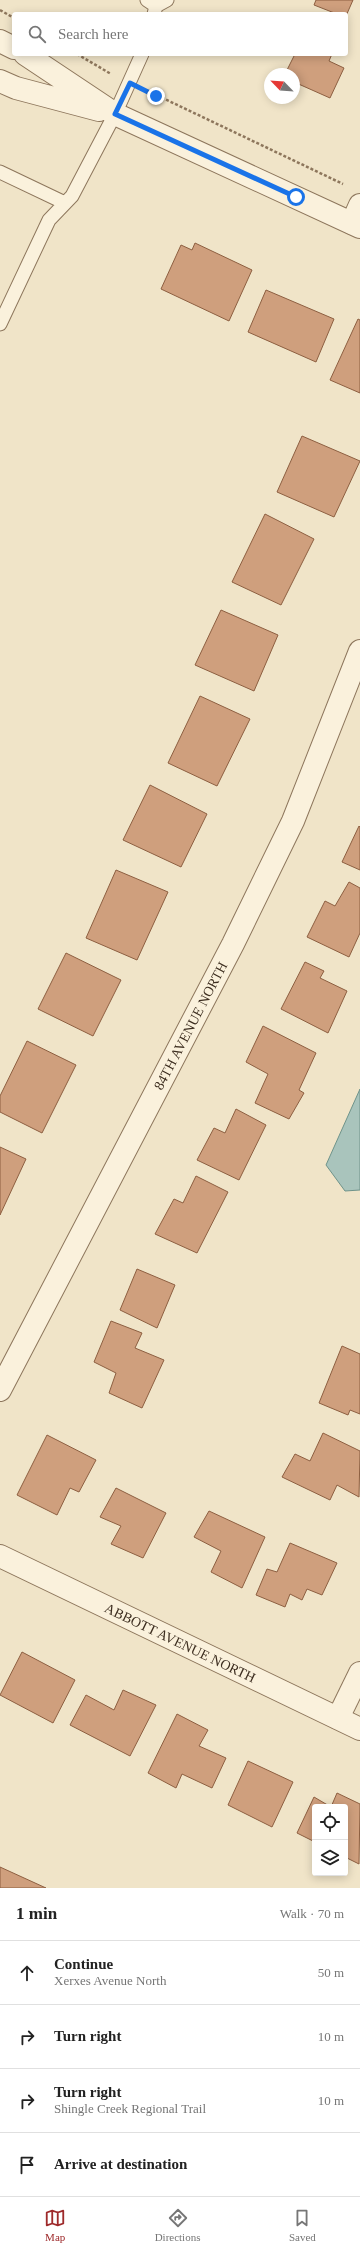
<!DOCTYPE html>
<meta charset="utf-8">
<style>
body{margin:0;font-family:"Times New Roman",serif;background:#f2f2f2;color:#222}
.controls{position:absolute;right:12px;bottom:12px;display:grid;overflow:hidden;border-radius:4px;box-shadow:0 2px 10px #0003}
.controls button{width:36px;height:36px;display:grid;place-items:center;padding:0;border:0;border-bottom:1px solid #e0e0e0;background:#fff;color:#222;font:20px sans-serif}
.compass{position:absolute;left:264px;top:68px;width:36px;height:36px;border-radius:50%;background:#fff;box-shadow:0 2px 10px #0003;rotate:295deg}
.stop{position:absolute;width:12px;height:12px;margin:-9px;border:3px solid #1a73e8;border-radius:50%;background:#fff}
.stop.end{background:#1a73e8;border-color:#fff;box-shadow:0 1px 4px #0008}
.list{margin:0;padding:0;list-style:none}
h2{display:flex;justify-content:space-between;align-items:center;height:52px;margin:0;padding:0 16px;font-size:17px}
h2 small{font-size:13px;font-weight:400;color:#767676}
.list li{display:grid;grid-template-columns:26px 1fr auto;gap:12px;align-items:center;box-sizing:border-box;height:64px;padding:0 16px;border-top:1px solid #e0e0e0}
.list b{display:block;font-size:15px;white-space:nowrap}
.list p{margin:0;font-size:13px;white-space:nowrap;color:#767676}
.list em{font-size:13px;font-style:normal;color:#767676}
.icon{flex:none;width:22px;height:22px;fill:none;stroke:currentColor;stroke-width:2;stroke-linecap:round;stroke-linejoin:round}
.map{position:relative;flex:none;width:360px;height:1888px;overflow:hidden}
.search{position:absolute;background:#fff;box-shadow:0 2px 10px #0003;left:12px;right:12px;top:12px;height:44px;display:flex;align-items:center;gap:10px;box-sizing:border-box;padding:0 14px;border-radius:4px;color:#767676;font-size:15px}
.sheet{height:308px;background:#fff}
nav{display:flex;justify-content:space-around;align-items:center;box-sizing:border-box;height:56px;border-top:1px solid #e0e0e0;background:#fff;font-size:11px;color:#767676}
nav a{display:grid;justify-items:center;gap:2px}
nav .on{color:#9e2a2b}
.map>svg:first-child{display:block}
.water{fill:#a9c4bc;stroke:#6f938a}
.building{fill:#cf9f7d;stroke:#8d5f41}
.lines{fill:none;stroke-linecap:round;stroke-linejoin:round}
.service-casing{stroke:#8d765c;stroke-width:15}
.minor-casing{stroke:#8d765c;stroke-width:24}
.tertiary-casing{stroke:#8d765c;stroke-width:24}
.path{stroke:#8d765c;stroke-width:2.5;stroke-dasharray:3 2;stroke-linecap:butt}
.service{stroke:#faf1dc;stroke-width:13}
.minor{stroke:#faf1dc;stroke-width:22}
.tertiary{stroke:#faf1dc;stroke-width:22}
.route{stroke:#1a73e8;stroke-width:5}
.labels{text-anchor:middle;stroke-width:3.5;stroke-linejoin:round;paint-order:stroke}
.street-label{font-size:14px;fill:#3d2e20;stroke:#f7eed8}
</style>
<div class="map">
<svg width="360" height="1888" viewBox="0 0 360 1888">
<rect width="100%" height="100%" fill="#f0e4c8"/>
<path class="water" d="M360,1089V1190L345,1191L326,1165Z"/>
<path class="building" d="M316,0H353L346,16V14H337L314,5Z
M295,54H332L329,61L344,68L330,98L294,82V74H285Z
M195,243L252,270L229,321L161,289L181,245L192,250Z
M266,290L334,319L316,362L248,332Z
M358,319L360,320V393L330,380Z
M302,436L360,461L334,517L277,492Z
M265,514L314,539L281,605L232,582Z
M221,610L278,635L254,691L195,665Z
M200,696L250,719L217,786L168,763Z
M150,785L207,814L181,867L123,840Z
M359,826L360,827V870L342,862Z
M116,870L168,892L137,960L86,938Z
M349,882L360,888V933L349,957L307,937L325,901L335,906Z
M66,953L121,980L93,1036L38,1009Z
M305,962L324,971L320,978L347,991L328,1033L281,1009Z
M263,1026L316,1053L299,1090L304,1093L289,1119L255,1103L268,1074L246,1062Z
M27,1041L76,1065L42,1133L0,1112V1096Z
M236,1109L266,1125L239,1180L197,1160L214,1128L225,1133Z
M0,1147L26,1159L0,1215Z
M196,1176L228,1192L197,1253L155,1234L174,1199L183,1203Z
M137,1269L175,1285L157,1328L120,1310Z
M111,1321L142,1333L135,1348L164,1360L142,1408L109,1393L116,1373L94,1362Z
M342,1346L360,1354V1414L350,1410L348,1415L319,1403Z
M323,1433L360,1451L359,1497L337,1485L330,1500L282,1477L295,1454L310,1461Z
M47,1435L96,1460L79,1492L70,1488L57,1515L17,1495Z
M116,1488L166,1513L143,1558L111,1544L121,1526L100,1517Z
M209,1511L265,1537L242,1588L211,1572L221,1551L194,1537Z
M290,1543L337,1563L322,1595L307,1589L302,1600L290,1594L285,1607L256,1595L267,1569L277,1572Z
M22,1652L75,1680L53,1723L0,1695Z
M123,1690L156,1705L130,1756L70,1725L86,1695L114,1710Z
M177,1714L208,1730L199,1746L226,1758L212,1788L182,1774L176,1788L148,1773Z
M248,1761L293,1782L272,1827L228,1805Z
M337,1793L360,1804L359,1864L345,1857V1807H315V1842L297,1833L314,1797L331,1807Z
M0,1867L46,1888H0Z"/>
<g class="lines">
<defs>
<path id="service" d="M147,0L156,6L154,14
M156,6L167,0
M0,172L65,203
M0,324L49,220L72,196L115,114L142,54"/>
<g id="minor">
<path d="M352,223L360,205"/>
<path id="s1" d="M0,1390L233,944L293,821L360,651"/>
<path id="s2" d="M0,1556L360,1729"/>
<path d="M338,1718L360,1673"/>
</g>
<path id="tertiary" d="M0,41L14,48
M25,54L115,114L360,227
M0,81L16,88L99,110"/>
</defs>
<use href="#service" class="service-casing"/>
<use href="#minor" class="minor-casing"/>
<use href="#tertiary" class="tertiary-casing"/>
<path class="path" d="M0,10L14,18
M77,54L111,74
M148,91L343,184"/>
<use href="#service" class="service"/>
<use href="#minor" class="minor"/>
<use href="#tertiary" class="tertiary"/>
</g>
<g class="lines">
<path class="route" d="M156,96L130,83L115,114L296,197"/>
</g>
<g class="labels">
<g class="street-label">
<text dy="5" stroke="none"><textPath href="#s1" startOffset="411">84TH AVENUE NORTH</textPath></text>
<text dy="5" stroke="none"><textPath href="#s2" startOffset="200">ABBOTT AVENUE NORTH</textPath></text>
</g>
</g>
</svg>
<div class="controls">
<button><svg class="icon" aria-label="locate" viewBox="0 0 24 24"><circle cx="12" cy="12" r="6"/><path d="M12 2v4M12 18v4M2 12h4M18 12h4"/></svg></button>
<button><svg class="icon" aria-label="layers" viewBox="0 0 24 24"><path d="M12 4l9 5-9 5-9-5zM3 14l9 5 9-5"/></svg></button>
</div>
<svg class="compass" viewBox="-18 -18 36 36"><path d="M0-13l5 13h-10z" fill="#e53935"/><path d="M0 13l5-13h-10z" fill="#767676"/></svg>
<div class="stop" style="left:296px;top:197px"></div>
<div class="stop end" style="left:156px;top:96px"></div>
<div class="search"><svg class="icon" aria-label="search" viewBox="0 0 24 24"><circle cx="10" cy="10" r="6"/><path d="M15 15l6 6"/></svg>Search here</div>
</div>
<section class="sheet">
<h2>1 min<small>Walk · 70 m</small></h2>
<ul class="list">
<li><svg class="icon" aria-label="ahead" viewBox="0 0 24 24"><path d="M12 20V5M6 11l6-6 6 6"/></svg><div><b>Continue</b><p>Xerxes Avenue North</p></div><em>50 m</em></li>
<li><svg class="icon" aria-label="right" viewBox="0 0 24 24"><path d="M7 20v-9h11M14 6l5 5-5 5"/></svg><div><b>Turn right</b></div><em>10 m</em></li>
<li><svg class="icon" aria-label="right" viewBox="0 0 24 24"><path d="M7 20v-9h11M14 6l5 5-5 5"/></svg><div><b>Turn right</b><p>Shingle Creek Regional Trail</p></div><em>10 m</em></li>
<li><svg class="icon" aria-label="arrive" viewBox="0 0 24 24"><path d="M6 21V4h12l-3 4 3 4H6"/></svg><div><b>Arrive at destination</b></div></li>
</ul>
</section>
<nav>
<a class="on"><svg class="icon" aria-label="map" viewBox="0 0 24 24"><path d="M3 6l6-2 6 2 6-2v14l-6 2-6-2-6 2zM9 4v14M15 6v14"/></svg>Map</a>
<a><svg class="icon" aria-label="directions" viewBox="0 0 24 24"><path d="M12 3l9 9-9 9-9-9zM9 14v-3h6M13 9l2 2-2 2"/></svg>Directions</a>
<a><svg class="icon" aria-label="saved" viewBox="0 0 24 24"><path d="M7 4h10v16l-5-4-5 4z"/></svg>Saved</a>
</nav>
